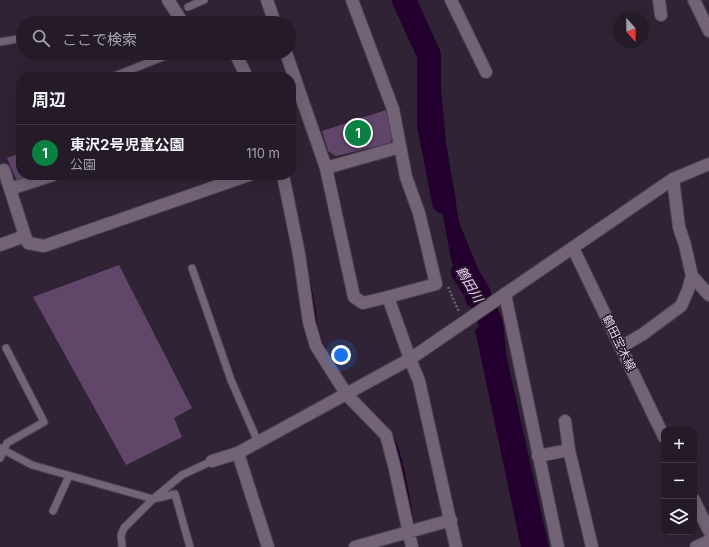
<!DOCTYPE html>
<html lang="ja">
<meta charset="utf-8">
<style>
body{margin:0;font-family:Inter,"Noto Sans JP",sans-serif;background:#302734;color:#f1f3f6}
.controls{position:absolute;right:12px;bottom:12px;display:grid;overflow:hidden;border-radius:8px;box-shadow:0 4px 16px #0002}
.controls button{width:36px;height:36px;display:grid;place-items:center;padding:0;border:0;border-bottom:1px solid #413845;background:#241a28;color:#f1f3f6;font:20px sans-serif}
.compass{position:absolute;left:613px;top:12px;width:36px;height:36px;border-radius:50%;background:#241a28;box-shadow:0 4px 16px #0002;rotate:159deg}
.you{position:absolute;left:341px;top:355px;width:14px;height:14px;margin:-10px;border:3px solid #fff;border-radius:50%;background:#1a73e8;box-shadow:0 0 0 6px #1a73e833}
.badge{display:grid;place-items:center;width:26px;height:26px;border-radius:50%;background:#0b8043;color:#fff;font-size:13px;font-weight:700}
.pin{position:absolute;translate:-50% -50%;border:2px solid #fff;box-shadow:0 1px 4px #0006}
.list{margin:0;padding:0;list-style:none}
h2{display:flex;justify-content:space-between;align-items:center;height:52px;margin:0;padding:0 16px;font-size:17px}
h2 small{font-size:13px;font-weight:400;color:#a3a1a8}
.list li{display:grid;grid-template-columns:26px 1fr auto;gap:12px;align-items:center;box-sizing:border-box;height:56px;padding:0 16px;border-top:1px solid #413845}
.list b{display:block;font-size:15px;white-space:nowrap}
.list p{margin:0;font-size:13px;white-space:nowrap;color:#a3a1a8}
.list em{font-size:13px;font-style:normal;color:#a3a1a8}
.icon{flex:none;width:22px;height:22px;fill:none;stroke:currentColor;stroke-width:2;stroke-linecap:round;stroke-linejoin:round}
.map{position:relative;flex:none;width:709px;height:547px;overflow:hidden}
.search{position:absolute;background:#241a28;box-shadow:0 4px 16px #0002;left:16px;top:16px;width:280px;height:44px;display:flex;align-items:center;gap:10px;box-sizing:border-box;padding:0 14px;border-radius:22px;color:#a3a1a8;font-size:15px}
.panel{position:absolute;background:#241a28;box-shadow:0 4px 16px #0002;left:16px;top:72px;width:280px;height:108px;border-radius:16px}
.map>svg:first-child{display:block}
.green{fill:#604669}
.water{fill:#23002e}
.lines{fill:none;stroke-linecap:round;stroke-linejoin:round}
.river{stroke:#23002e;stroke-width:24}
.lane-casing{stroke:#4c414f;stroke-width:9}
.street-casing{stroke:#4c414f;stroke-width:14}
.secondary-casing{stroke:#4c414f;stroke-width:14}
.path{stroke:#6c6171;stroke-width:2.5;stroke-dasharray:2 2;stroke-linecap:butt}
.lane{stroke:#726377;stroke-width:7}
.street{stroke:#726377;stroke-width:12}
.secondary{stroke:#726377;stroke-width:12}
.labels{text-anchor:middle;stroke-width:3;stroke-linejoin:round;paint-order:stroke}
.street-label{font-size:12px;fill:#dfd6e2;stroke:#26192b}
.water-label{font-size:13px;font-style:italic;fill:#e9c6f6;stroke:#26192b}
</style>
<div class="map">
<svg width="709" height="547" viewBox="0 0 709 547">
<rect width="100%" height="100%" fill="#302335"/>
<path class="green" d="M386,110L394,136L390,143L336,156L328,151L322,131Z
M21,153V175H33L17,181L7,158Z
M119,265L192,408L174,418L182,437L126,465L33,297Z"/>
<path class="water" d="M400,0H412L439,68L446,142L459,222L478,269L491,291L468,307L451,259L439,194L435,83L425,54Z
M287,175H290L316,311C318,345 338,376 362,401C372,412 386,421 393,434C407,464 411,514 419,547H416L393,443L360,405L322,348L315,329Z
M497,314L549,547H521L475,330Z"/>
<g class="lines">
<path class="river" d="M404,0L429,55V125L444,202
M463,272L480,298L491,323L494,351"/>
<defs>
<path id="lane" d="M188,7L204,0
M0,42L23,38
M112,77L173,53
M192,268L231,380L258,442
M0,448L32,465L153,499L175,494L190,547
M0,458L7,443L44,422L6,348
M53,511L69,476
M122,547L121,535L124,528L153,499L182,475L212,461"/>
<path id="street" d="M168,0L183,23
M267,0L275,23
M352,0L393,109L406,177L419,213L436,284L388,297
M659,0L661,15
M694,0L709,31
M235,53L247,77
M326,168L400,147
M4,170L25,236
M283,175L299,254L309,322L316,346L347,395L386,435L394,465L412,547
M10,189L53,175
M0,245L25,236L28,243L44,246L249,175
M692,276L709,295
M621,347L643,334L681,306L688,290L692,276L685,245L679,227L673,179
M565,421L569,450L592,547
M238,453L268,547
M538,456L569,450
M212,461L238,453L410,359L388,297L363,303L354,297L326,168L286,53
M355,547L451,520
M456,547L419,381L410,359L505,294L558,547
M696,547L709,541"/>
<path id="secondary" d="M451,0L486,72
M573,248L664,437
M505,294L673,179L709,164
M694,500L709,531"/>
</defs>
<use href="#lane" class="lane-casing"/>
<use href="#street" class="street-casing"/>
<use href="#secondary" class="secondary-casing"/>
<path class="path" d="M448,287L459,312"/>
<use href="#lane" class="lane"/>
<use href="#street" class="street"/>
<use href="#secondary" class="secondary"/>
</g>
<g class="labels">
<g class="street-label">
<text transform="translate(619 343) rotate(64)" y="4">鶴田宝木線</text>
</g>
<g class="water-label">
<text transform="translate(470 284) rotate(59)" y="5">鶴田川</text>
</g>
</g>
</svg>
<div class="controls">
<button>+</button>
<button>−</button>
<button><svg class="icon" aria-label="layers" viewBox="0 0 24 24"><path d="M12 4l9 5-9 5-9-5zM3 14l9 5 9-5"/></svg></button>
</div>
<svg class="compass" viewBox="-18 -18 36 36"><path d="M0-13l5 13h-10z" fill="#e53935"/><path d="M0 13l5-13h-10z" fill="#a3a1a8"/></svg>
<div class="you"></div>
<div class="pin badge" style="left:358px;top:133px">1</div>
<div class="search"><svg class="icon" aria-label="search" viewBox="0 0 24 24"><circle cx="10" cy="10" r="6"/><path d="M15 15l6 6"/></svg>ここで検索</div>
<section class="panel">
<h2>周辺<small></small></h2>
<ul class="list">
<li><span class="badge">1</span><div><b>東沢2号児童公園</b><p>公園</p></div><em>110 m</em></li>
</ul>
</section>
</div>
